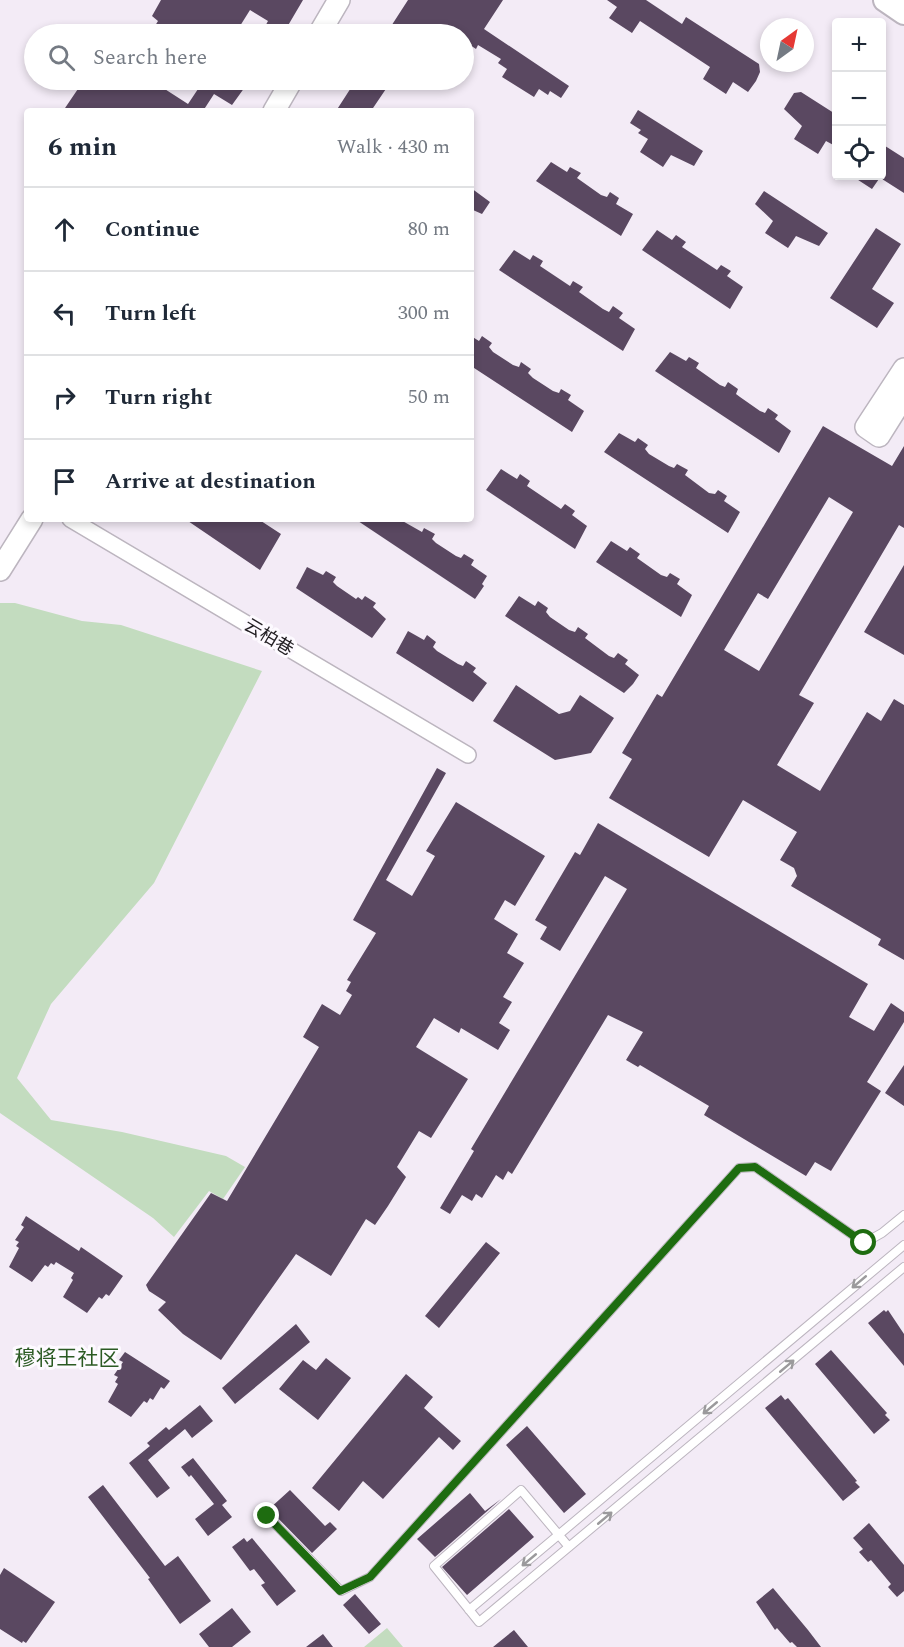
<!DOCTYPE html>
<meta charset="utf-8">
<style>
body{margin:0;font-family:Spectral,"Noto Sans SC",serif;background:#f6f6f7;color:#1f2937}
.controls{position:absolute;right:18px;top:18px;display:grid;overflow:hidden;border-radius:6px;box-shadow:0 3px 9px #0003}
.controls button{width:54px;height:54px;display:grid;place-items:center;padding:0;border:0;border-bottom:2px solid #e0e1e3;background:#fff;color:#1f2937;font:30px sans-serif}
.compass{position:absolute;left:760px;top:18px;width:54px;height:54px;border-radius:50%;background:#fff;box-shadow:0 3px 9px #0003;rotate:33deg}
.stop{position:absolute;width:18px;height:18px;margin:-14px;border:4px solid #1e6c10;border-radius:50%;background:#fff}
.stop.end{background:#1e6c10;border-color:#fff;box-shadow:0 2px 6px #0008}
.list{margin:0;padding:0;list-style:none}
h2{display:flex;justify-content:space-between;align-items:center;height:78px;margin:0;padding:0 24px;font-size:26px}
h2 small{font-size:20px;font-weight:400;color:#747a83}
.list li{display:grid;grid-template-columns:39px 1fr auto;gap:18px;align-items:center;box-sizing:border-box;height:84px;padding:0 24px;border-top:2px solid #e0e1e3}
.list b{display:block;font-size:22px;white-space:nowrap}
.list em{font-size:20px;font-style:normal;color:#747a83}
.icon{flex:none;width:33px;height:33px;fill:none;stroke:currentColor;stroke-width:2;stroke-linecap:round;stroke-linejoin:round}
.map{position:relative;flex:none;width:904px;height:1647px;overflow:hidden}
.search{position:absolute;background:#fff;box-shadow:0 3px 9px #0003;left:24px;top:24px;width:450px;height:66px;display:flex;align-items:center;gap:15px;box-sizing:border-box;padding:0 21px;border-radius:33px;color:#747a83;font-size:22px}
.panel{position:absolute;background:#fff;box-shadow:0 3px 9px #0003;left:24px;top:108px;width:450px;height:414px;border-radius:6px}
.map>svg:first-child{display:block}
.green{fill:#c3dcbf}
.building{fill:#5a4861;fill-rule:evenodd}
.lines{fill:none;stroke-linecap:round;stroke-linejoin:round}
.lane-casing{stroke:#bcb5bf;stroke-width:10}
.street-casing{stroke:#bcb5bf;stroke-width:18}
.secondary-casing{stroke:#bcb5bf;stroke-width:24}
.primary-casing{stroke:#bcb5bf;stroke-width:26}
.lane{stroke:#fff;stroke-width:8}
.street{stroke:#fff;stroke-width:15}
.secondary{stroke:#fff;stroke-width:21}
.primary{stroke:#fff;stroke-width:22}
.oneway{stroke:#9b9a9c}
.route{stroke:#1e6c10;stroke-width:8}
.labels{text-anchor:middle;stroke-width:6;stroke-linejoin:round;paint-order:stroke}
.street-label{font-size:18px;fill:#211e22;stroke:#fdfaff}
.quarter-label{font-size:21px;fill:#2b5a23;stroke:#fdfaff}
</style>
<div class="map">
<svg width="904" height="1647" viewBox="0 0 904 1647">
<rect width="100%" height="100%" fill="#f3ebf6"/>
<path class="green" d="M0,603H15L82,621L121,625L262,671L154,883L51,1004L17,1078L51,1120L122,1132L226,1156L245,1167L223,1199L209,1191L174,1237L153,1218L0,1113Z
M387,1628L403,1647H364Z"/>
<path class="building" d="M161,0H303L283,34H261L268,21L250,10L235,34H150L158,21L152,16Z
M408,0H503L484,29L569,86L561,98L550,91L548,95L539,89L534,97L502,77L507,69L498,63L501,59L478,45L476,49L464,41V34H437L425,27L420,34H386Z
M607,0H646L682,24L686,17L759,64L760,72L756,81L748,92L733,82L726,94L703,79L710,67L640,21L632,33L609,18L617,7Z
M84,80L96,89L103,80H125L135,87L141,80H160L157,84L188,104L204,80H250L232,105L214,94L203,111H63Z
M356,80H392L371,111H336Z
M801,92L837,115V147L826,141L818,154L794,139L802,126L784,109L794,93Z
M638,110L703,151L694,166L671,155L663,167L640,152L648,139L638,133L641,130L630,123Z
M882,144L904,158V193L882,179Z
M551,162L567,172L570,167L581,173L577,178L601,195L607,197L610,192L619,198L616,204L633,214L621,236L536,181Z
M852,176H881L872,189Z
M471,188L490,202L482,214L473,210L471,213Z
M764,191L828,233L819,246L796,236L788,248L765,233L773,221L755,204Z
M876,228L901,244L872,289L894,303L877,328L830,298Z
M657,230L672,240L676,235L686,242L682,247L717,270L721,265L731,271L727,276L743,287L730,309L642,250Z
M514,250L530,260L533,255L543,261L540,266L570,286L573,281L583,287L579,292L603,309L609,312L613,306L623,313L619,318L635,329L623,351L499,270Z
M471,336L479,341L482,336L492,343L489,347L493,352L513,365L519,367L521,362L531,369L528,373L533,378L553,391L559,393L561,389L571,395L568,400L584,411L572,432L471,366Z
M670,352L686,361L689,357L699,363L696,368L720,385L725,387L728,382L738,389L736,394L740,397L760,411L765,413L768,408L778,415L775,419L791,431L779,453L655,371Z
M823,426L892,466L904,446V528L899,525L799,695L814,703L777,765L820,791L867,712L881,721L894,699L904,705V960L878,945L881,939L791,886L797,876L794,868L780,860L797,832L743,800L709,857L609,798L632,759L622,753L657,694L662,697ZM829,497L853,512L759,671L724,650L758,593L768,599Z
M619,433L635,442L638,438L648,445L645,449L649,454L669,466L674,468L677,464L688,470L685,475L709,493L715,494L718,490L727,496L724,501L740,512L728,533L604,452Z
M501,469L517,479L520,474L530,481L527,486L561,509L565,504L575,511L572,515L587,526L575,549L486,490Z
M185,519H258L281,534L260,570Z
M355,519H399L422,532L424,528L435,534L432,539L436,543L456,556L461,558L464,554L474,560L471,565L487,576L482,584L484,586L475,599Z
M611,541L627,551L630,547L640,554L637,558L661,575L667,577L670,573L680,579L677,584L692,595L681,617L596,562Z
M904,565V655L864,632Z
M307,567L323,575L326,571L336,577L333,582L337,586L356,599L358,597L362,600L365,596L376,603L373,607L386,619L372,638L296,588Z
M519,596L535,606L538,601L548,608L546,612L550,617L569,630L575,632L578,627L588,634L585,638L609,656L614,658L618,653L628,660L625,664L639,675L633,684L624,693L505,616Z
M408,631L424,640L427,635L436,642L433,647L437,651L458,664L463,666L466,661L476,668L473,672L487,683L473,702L396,653Z
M516,685L559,714L570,711L580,695L614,718L591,753L555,760L493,721Z
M437,768L446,773L386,880L412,896L435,856L426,851L456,802L545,856L515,906L505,900L494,919L518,934L507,953L524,963L503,997L512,1002L499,1023L510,1030L498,1050L461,1028L459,1033L434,1018L416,1047L468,1079L431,1138L419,1131L397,1167L406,1177L388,1206L375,1225L366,1219L331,1276L296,1254L221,1360L183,1334L158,1310L166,1302L149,1291L146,1285L211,1193L227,1201L319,1047L303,1037L322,1004L340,1015L352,995L346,991L351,982L347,980L376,933L353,920Z
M598,823L868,984L849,1017L874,1031L891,1003L904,1012V1022L867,1082L881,1091L831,1171L815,1162L806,1176L704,1115L709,1106L640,1065L638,1067L626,1060L643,1032L608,1015L512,1174L508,1171L503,1180L496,1175L482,1198L476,1194L472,1201L462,1195L450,1214L440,1208L474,1151L471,1149L627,889L605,876L560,951L540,939L547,927L535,920L575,852L580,855Z
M904,1065V1106L885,1093Z
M26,1216L79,1251L81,1247L123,1276L109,1296L106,1294L102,1299L99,1297L87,1313L63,1297L73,1280L71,1278L74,1273L56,1262L54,1265L51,1263L48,1267L45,1265L32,1282L9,1267L19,1248L16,1246L19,1242L15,1240L24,1227L21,1225Z
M486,1242L500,1253L439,1328L425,1316Z
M884,1310L886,1312L888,1310L904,1334V1366L868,1323Z
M296,1324L310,1342L235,1404L222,1388Z
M831,1350L887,1413L885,1415L890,1420L874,1434L815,1364Z
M125,1352L170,1381L164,1389L161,1387L153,1400L150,1398L147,1403L144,1401L131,1417L108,1402L118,1384L115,1382L118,1377L114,1375L123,1362L119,1360Z
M326,1358L351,1378L318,1420L279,1389L303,1360L316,1370Z
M406,1374L433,1397L424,1408L461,1441L453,1450L439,1437L383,1499L363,1481L339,1511L312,1488Z
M781,1395L785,1400L788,1398L857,1481L855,1482L860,1487L843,1501L765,1408Z
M200,1405L213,1421L192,1438L185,1429L148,1460L170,1488L157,1498L129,1463L150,1446L147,1443L166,1427L169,1430Z
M527,1426L586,1494L564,1513L506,1445Z
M193,1458L227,1501L222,1505L232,1517L208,1536L195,1519L214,1504L191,1475L189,1477L181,1467Z
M103,1485L165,1566L178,1556L211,1601L180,1624L148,1579L150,1578L88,1497Z
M290,1490L325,1526L330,1522L337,1529L312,1553L269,1509Z
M470,1493L485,1511L501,1499L435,1557L417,1539Z
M509,1509L534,1537L467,1595L442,1567Z
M869,1523L904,1565V1591L897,1597L888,1587L891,1584L871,1560L868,1562L859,1552L863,1549L853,1538Z
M244,1538L247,1542L252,1538L296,1591L277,1606L261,1585L265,1583L254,1569L250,1571L232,1547Z
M4,1568L55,1602L26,1643L23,1641L22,1643L0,1629V1575Z
M773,1588L808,1630L821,1647H797L792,1642L790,1643L777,1628L775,1630L756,1602Z
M355,1594L381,1624L369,1634L343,1605Z
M232,1608L251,1632L232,1647H209L199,1634Z
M514,1630L528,1647H493Z
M323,1634L333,1647H306Z"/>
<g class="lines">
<defs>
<path id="lane" d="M267,1516L341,1591L370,1577L739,1168L755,1167L864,1243L882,1233L904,1215
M569,1547L521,1490L434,1566L479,1622L904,1267
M469,1610L904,1245"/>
<path id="street" d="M70,519L468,755"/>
<path id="secondary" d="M319,34L339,0
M274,111L292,80
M904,369L866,427L879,436L904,396
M0,570L32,519"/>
<path id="primary" d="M885,0L904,13"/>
</defs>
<use href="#lane" class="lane-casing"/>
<use href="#street" class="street-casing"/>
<use href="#secondary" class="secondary-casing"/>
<use href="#primary" class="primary-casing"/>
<use href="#lane" class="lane"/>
<use href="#street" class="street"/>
<use href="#secondary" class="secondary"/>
<use href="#primary" class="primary"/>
</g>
<defs><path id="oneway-shaft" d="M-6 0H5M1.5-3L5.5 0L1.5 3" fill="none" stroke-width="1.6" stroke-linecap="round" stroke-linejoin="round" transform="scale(1.5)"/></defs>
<g class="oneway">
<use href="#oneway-shaft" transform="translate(859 1282) rotate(140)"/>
<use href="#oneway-shaft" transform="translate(787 1366) rotate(-40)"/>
<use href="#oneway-shaft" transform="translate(710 1408) rotate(140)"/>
<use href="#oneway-shaft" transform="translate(605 1518) rotate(-40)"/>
<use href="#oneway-shaft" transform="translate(529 1560) rotate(140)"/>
</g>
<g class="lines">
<path class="route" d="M267,1516L340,1591L370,1577L739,1168L755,1167L864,1243"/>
</g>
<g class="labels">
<g class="street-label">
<text transform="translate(269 637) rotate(31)" y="6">云柏巷</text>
</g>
<g class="quarter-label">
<text x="67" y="1365">穆将王社区</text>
</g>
</g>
</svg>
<div class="controls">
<button>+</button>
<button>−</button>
<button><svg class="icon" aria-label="locate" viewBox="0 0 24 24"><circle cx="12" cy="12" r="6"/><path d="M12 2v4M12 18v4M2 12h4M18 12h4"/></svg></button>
</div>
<svg class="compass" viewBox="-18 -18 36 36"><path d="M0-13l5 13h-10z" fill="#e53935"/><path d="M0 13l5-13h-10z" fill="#747a83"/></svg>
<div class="stop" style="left:864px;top:1243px"></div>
<div class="stop end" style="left:267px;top:1516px"></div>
<div class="search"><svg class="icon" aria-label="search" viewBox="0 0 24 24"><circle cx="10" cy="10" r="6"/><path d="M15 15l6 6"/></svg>Search here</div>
<section class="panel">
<h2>6 min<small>Walk · 430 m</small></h2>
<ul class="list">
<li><svg class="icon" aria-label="ahead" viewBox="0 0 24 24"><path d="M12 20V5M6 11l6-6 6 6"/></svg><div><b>Continue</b></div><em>80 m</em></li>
<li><svg class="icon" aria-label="left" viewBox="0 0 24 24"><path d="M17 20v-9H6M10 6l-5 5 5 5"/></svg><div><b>Turn left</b></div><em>300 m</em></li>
<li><svg class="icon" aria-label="right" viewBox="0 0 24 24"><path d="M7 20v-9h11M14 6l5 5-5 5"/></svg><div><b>Turn right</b></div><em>50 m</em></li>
<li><svg class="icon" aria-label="arrive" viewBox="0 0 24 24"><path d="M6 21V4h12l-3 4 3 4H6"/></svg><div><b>Arrive at destination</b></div></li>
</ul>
</section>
</div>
